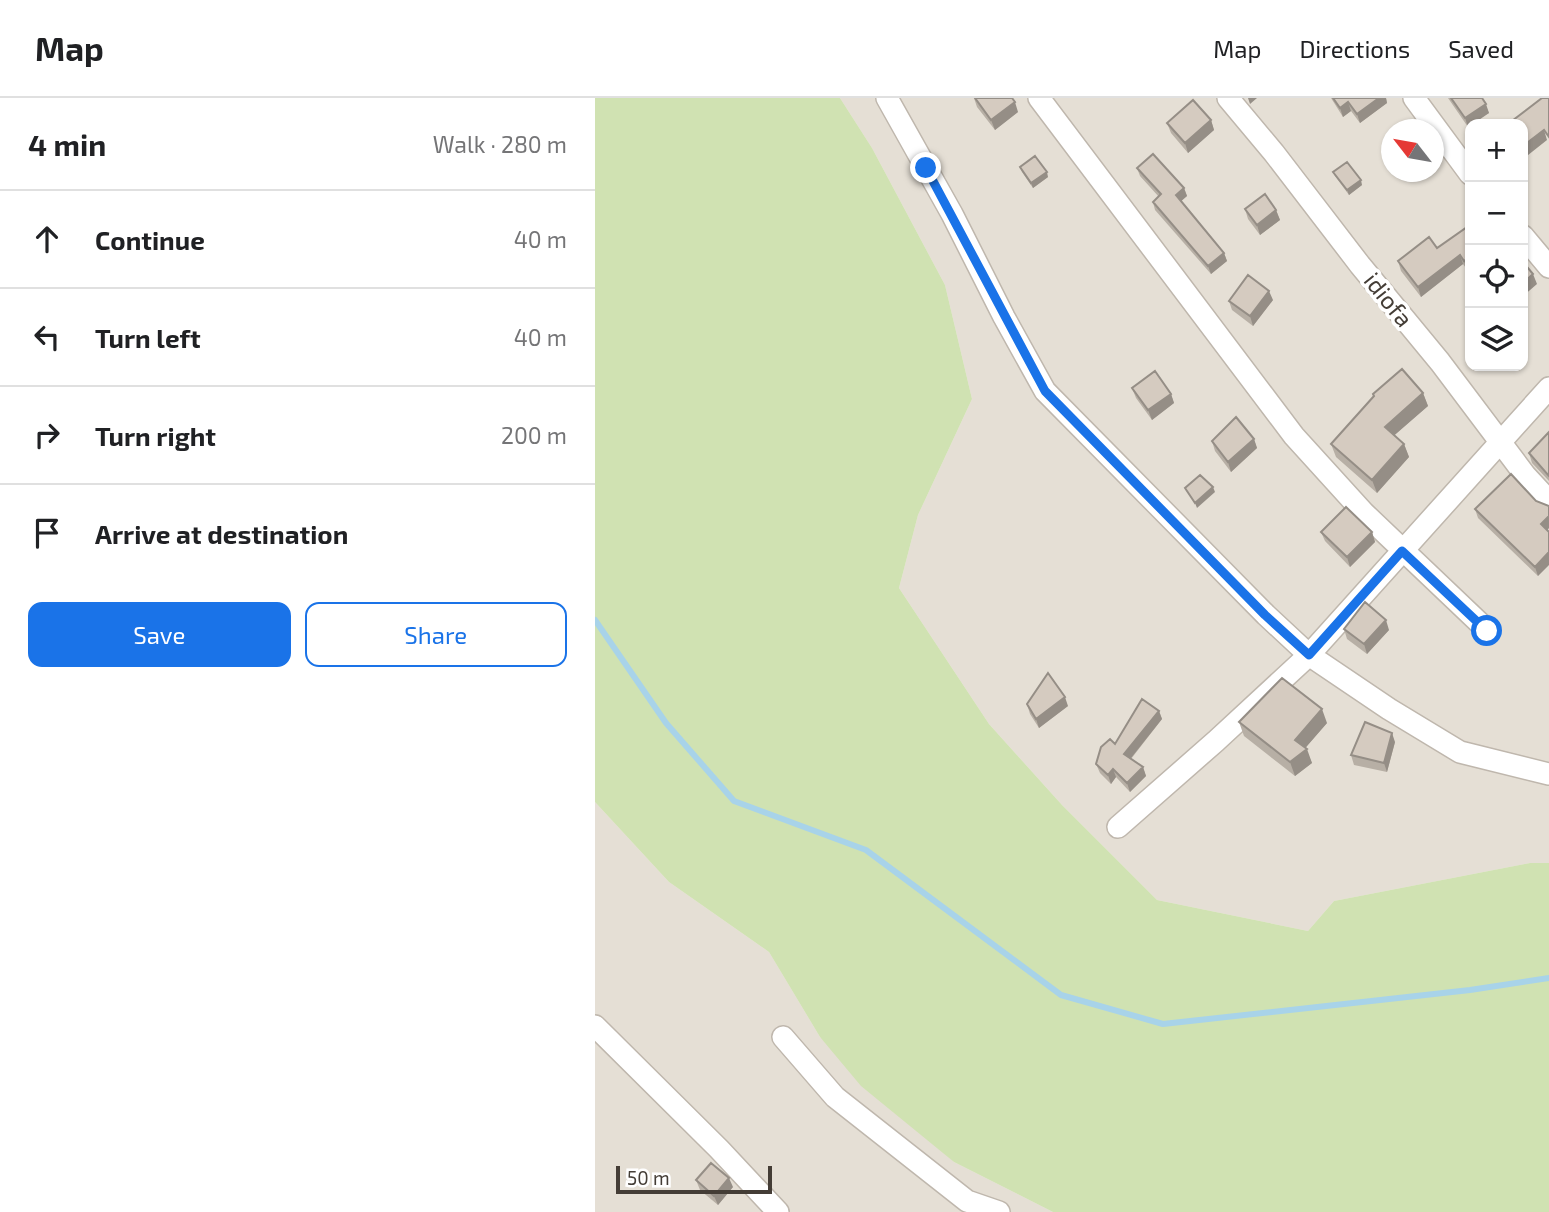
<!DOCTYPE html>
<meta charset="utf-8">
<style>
body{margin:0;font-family:"Exo 2",sans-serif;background:#f6f6f6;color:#202124}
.controls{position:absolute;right:21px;top:21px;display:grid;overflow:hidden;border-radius:14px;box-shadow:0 2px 5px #0004}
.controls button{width:63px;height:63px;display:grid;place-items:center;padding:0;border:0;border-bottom:2px solid #e0e0e0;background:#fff;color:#202124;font:35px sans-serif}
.compass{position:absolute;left:786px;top:21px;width:63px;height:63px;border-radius:50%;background:#fff;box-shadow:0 2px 5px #0004;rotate:301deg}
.scale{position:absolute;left:21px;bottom:18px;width:156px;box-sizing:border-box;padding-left:7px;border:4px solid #443d36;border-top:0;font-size:19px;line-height:24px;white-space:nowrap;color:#443d36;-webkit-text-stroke:5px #fff;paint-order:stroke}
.stop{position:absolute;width:21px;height:21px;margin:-16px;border:5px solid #1a73e8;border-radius:50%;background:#fff}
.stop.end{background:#1a73e8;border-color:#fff;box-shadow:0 2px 7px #0008}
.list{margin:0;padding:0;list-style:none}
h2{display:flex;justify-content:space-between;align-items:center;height:91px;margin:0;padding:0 28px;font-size:30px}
h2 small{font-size:23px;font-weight:400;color:#757577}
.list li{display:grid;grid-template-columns:46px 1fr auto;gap:21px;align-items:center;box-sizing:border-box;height:98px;padding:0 28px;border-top:2px solid #e0e0e0}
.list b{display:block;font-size:26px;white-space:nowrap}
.list em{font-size:23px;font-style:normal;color:#757577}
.actions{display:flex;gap:14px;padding:21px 28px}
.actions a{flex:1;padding:16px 0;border:2px solid #1a73e8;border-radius:14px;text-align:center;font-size:24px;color:#1a73e8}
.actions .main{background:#1a73e8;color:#fff}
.icon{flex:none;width:38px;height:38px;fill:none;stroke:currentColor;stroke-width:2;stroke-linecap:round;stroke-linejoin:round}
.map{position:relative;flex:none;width:954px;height:1114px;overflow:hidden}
header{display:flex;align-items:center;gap:42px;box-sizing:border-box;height:98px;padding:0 35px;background:#fff;border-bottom:2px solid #e0e0e0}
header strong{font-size:33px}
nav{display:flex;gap:38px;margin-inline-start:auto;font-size:24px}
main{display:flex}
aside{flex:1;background:#fff}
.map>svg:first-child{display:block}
.residential{fill:#e5dfd5;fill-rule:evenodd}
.green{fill:#d0e2b2}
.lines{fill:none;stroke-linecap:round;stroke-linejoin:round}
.stream{stroke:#a8d3e9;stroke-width:6}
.minor-casing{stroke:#bfb7ad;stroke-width:24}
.minor{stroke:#fff;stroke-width:21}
.wall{fill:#b7afa5}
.shaded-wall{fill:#958e86}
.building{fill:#d5cbc0;stroke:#958e86;stroke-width:2}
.route{stroke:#1a73e8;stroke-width:9}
.labels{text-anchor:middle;stroke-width:7;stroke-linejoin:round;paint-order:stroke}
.street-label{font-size:24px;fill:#443d36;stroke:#fff}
</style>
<header>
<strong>Map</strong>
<nav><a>Map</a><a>Directions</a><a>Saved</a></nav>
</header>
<main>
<aside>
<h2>4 min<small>Walk · 280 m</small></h2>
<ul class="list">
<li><svg class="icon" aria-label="ahead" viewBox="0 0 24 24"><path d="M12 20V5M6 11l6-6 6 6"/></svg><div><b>Continue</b></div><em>40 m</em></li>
<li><svg class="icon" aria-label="left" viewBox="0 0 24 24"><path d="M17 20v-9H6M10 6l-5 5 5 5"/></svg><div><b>Turn left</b></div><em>40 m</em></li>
<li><svg class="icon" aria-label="right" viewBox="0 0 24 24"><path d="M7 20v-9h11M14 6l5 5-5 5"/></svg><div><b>Turn right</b></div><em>200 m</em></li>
<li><svg class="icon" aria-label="arrive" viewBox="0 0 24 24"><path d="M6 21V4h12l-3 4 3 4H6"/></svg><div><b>Arrive at destination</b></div></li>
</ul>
<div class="actions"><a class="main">Save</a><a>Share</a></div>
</aside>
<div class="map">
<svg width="954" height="1114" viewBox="0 0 954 1114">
<rect width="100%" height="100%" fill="#f1ede6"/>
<path class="residential" d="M245,0H954V765H935L739,803L713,833L562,802L467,707L394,626L304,490L323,417L377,301L350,187L277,50ZM875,26H928V268H875ZM796,32H838V74H796Z
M0,704L74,784L174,854L225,939L359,1064L458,1114H0Z"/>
<path class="green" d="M0,0H245L277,50L350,187L377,301L323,417L304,490L394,626L467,707L562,802L713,833L739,803L935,765H954V1114H458L359,1064L266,988L225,939L174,854L74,784L0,704Z"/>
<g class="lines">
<path class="stream" d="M0,522L71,625L139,703L271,752L466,897L568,926L875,892L954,880"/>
<defs>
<path id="minor" d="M292,0L357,116L409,219L450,293L671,517L714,557L794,611L865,654L954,676
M444,0L699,338L769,415L893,533
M633,0L679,55L765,167L845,264L930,377L954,403
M819,0L875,76
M928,138L954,169
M523,729L621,643L714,557L954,290
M0,928L124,1051L183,1114
M188,939L240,999L372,1103L404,1114"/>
</defs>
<use href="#minor" class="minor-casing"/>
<use href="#minor" class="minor"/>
</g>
<path class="wall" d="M379,0L423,14L400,32L382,9Z
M736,0H791L792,5L765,25L756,13L748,19Z
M853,0H887L894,15L875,26V28L873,29Z
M616,22L619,32L593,55L576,35L572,25Z
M425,69L453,79L438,90L427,74Z
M542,70L589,90L592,98L586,103L629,155L632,163L616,176L560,112L558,104L564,99L545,78Z
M738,74L767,87L754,97L740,78Z
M650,111L681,112L685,122L665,137L653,121Z
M875,127V171L873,173L868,166L826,199L806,173L803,163L842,150Z
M678,202L658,228L637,212L634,203Z
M537,290L576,296L579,305L557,322L541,300Z
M828,295L833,308L799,337L809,346L814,359L782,395L741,359L736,346L779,299L778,296Z
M954,334V383L937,365L934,355Z
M659,341L662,350L636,374L620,353L617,343Z
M941,403L954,408V430L952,432L943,478L883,420L880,411Z
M726,434H777L780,444L755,469L730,443Z
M749,531L794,532L772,556L752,541Z
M432,606L473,608L444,630L435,616Z
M564,613L567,621L536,661L548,669L551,678L535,694L521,679L516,686L505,675L501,666L520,646Z
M644,624L732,625L710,650L717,665L700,678L649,638Z
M800,644L792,674L759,667L756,657Z
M101,1082L138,1089L123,1107L105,1092Z"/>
<path class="shaded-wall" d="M653,0H662L655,6Z
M784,0H791L792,5L765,25L762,16Z
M420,4L423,14L400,32L396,22Z
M753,4L756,13L748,19L745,10Z
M891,6L894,15L878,26H875V28L873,29L870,20Z
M616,22L619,32L593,55L590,45Z
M949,32L952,42L928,61V48Z
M452,74L453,79L438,90L436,85Z
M766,82L767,87L754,97L752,92Z
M589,90L592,98L584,105L581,97Z
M681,112L685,122L665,137L662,127Z
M629,155L632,163L616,176L613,168Z
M865,157L868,166L826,199L823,189Z
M875,159V171L873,173L869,163Z
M938,176L942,186L928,198V185Z
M674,193L678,202L658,228L655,218Z
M828,295L833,308L794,342L790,329Z
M576,296L579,305L557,322L553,312Z
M659,341L662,350L636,374L633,364Z
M809,346L814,359L782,395L777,382Z
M618,389L620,394L602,410L600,405Z
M954,418V430L949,435L946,426Z
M777,434L780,444L755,469L752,459Z
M954,454V467L943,478L940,469Z
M791,522L794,532L772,556L769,546Z
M470,599L473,608L444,630L441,621Z
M727,611L732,625L706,655L712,651L717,665L700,678L695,664L700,642Z
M564,613L567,621L532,665L529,656Z
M797,635L800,644L792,674L789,665Z
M548,669L551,678L535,694L532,685Z
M518,671L521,679L516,686L513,677Z
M134,1080L138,1089L123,1107L119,1098Z"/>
<path class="building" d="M380,0H417L420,4L396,22Z
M738,0H784L762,16L753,4L745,10Z
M856,0H887L891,6L870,20Z
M947,0H954V39L949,32L928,48V26H913Z
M598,2L616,22L590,45L572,25Z
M558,56L589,90L581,97L629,155L613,168L558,104L566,96L542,70Z
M440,58L452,74L436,85L425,69Z
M752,64L766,82L752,92L738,74Z
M670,96L681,112L662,127L650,111Z
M875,127V159L869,163L865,157L823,189L803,163L834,139L842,150Z
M928,164L938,176L928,185Z
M653,177L674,193L655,218L634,203Z
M807,271L828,295L790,329L809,346L777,382L736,346L779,298L778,296Z
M560,273L576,296L553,312L537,290Z
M641,319L659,341L633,364L617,343Z
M954,334V378L934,355Z
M916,376L941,403L954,408V418L946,426L954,434V454L940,469L880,411Z
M605,377L618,389L600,405L590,390Z
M751,409L777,434L752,459L726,434Z
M770,504L791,522L769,546L749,531Z
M453,575L470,599L441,621L432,606Z
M687,580L727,611L700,642L712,651L695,664L644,624Z
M547,601L564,613L529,656L548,669L532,685L518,671L513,677L501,666L506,649L515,641L520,646Z
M770,624L797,635L789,665L756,657Z
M116,1065L134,1080L119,1098L101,1082Z"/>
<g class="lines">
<path class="route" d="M331,70L450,293L670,517L714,557L807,453L892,533"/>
</g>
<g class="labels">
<g class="street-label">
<text transform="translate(793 202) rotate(51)" y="8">idiofa</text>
</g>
</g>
</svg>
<div class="controls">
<button>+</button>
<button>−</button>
<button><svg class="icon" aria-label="locate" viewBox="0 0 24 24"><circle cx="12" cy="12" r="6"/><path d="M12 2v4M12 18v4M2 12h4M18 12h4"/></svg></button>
<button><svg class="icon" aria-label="layers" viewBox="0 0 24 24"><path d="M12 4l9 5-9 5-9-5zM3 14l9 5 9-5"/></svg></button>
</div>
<svg class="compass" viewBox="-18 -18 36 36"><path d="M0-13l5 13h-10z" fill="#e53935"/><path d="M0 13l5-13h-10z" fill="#757577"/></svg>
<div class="scale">50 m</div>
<div class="stop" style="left:892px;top:533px"></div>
<div class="stop end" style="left:331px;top:70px"></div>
</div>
</main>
